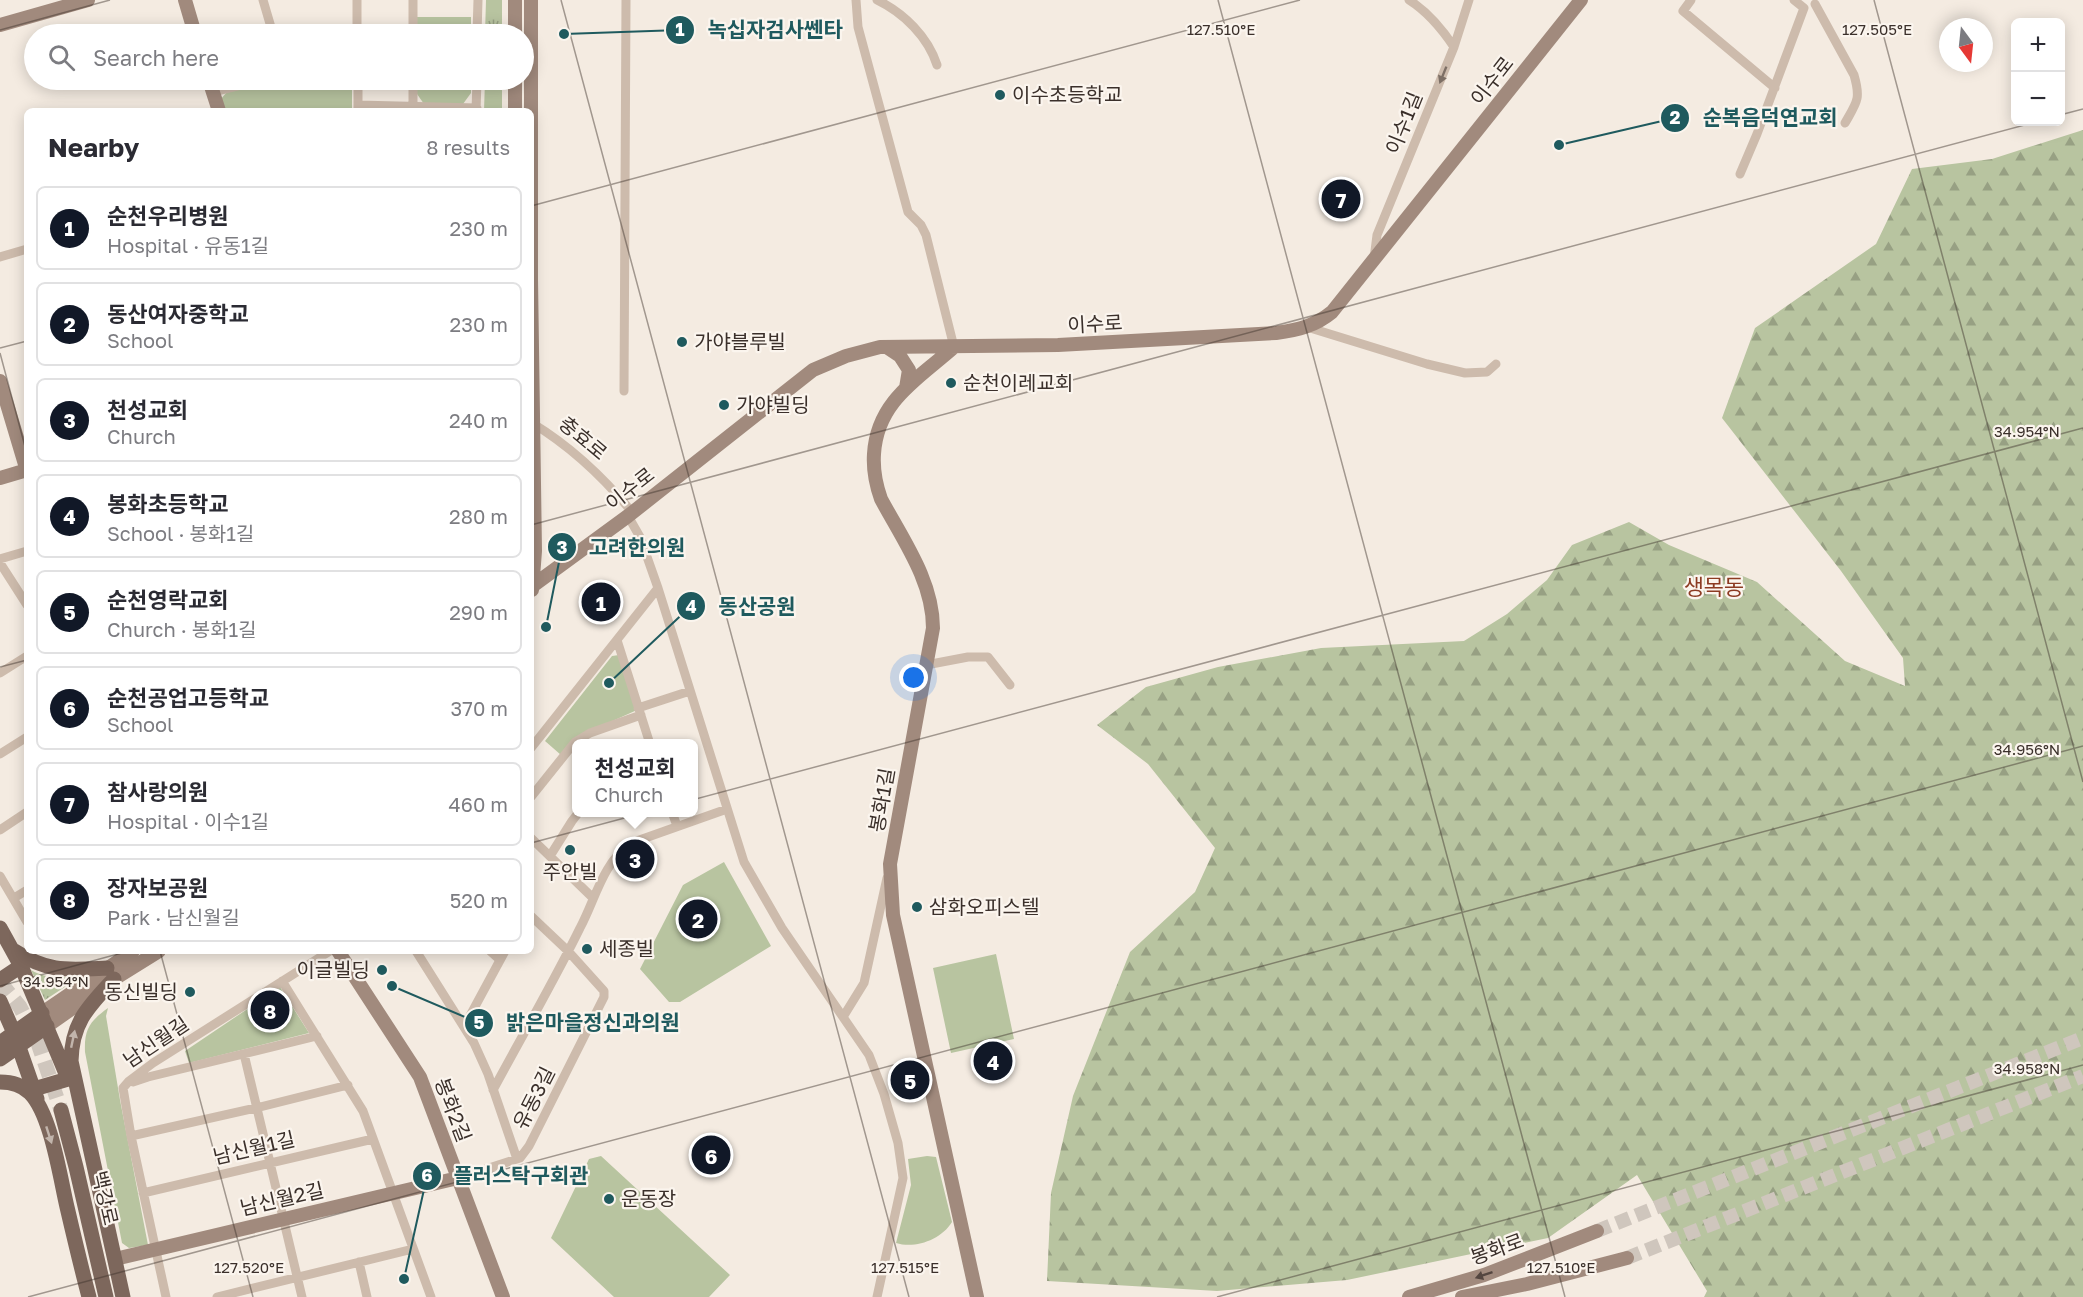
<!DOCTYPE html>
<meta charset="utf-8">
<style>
body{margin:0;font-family:"Golos Text","Noto Sans KR",sans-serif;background:#f7f7f7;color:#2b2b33}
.controls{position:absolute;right:18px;top:18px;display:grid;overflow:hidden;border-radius:9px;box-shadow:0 3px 15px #0003}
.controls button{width:54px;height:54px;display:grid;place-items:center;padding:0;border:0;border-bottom:2px solid #e1e1e2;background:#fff;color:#2b2b33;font:30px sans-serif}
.compass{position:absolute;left:1939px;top:18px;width:54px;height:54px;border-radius:50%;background:#fff;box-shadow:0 3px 15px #0003;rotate:165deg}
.you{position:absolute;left:914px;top:678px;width:21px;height:21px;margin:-15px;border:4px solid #fff;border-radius:50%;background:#1a73e8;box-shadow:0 0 0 9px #1a73e833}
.badge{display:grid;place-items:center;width:39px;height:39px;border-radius:50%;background:#111827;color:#fff;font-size:20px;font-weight:700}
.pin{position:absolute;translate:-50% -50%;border:3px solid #fff;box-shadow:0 2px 6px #0006}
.popup{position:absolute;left:572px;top:739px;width:126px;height:78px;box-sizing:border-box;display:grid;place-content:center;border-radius:9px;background:#fff;filter:drop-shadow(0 2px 4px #0005);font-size:20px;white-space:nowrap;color:#7c7c81}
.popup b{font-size:22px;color:#2b2b33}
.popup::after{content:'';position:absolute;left:50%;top:100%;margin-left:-12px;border:12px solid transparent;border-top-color:#fff}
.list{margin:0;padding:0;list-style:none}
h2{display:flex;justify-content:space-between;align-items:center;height:78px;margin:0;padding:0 24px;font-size:26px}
h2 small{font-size:20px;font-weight:400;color:#7c7c81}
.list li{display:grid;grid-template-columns:39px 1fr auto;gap:18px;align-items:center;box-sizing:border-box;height:84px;margin:0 12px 12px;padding:0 12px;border:2px solid #e1e1e2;border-radius:9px}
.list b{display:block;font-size:22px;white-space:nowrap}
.list p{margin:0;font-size:20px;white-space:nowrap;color:#7c7c81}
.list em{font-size:20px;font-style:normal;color:#7c7c81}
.icon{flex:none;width:33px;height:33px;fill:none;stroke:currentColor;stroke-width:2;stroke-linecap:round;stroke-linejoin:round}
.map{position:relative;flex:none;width:2083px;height:1297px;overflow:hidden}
.search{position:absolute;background:#fff;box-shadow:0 3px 15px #0003;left:24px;top:24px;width:510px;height:66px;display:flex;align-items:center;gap:15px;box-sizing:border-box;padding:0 21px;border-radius:33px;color:#7c7c81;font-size:22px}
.panel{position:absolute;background:#fff;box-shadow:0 3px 15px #0003;left:24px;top:108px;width:510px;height:846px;border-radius:9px}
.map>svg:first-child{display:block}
.grass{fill:url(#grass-tufts)}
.forest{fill:url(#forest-firs)}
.park{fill:#b8c4a0}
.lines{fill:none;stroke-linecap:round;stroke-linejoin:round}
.secondary-tunnel{stroke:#cfc6bd;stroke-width:14;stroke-dasharray:14 7;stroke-linecap:butt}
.primary-tunnel{stroke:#cfc6bd;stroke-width:15;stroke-dasharray:15 8;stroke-linecap:butt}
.street{stroke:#cdbbac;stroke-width:9}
.secondary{stroke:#a18a7d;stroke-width:14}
.primary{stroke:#7d675c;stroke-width:15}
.oneway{fill:#7d6f65}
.oneway2{fill:#c2b5ac}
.oneway3{fill:#544640}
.ticks{fill:none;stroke:#3b302b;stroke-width:1.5;stroke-opacity:0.45}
.poi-dot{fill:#1f5a5e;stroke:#fbf5ee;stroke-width:2}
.labels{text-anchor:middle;stroke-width:4.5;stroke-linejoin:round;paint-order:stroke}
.street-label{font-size:20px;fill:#3b302b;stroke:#fbf5ee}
.poi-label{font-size:20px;fill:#3b302b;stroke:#fbf5ee;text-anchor:start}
.quarter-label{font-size:22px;fill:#8c3b22;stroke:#fbf5ee}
.ticks-label{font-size:15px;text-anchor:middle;fill:#3b302b;stroke:#fbf5ee;stroke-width:4.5;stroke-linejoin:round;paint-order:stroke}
.leader{fill:none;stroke:#1f5a5e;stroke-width:2}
.callout-dot{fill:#1f5a5e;stroke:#fbf5ee;stroke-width:2}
.mark-label{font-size:18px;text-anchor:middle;font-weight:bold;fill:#fff}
.callout-label{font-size:21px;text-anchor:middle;font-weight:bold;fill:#1f5a5e;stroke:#fbf5ee;stroke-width:4.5;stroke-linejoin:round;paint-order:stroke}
</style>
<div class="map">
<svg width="2083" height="1297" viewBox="0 0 2083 1297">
<defs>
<pattern id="grass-tufts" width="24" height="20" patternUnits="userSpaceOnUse" patternTransform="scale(1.5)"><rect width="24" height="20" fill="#b8c4a0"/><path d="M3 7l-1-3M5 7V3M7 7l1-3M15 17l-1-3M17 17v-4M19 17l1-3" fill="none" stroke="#97a083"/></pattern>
<pattern id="forest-firs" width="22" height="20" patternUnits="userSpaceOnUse" patternTransform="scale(1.5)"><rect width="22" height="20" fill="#b8c4a0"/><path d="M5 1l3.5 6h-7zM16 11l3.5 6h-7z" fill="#97a083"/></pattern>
</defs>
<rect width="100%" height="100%" fill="#f4ebe1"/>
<path class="grass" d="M486,0H502V34H485Z
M485,80H502V111H484Z
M31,970C48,980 65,978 83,975L45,1000Z"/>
<path class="forest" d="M2083,130V1297H1704L1707,1291L1637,1175L1548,1238L1347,1280L1217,1291L1047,1281L1051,1193L1073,1096L1130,952L1195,892L1215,848L1148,764L1097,725L1146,687L1218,667L1321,648L1464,641L1507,614L1547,580L1572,545L1629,522L1669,545L1757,582L1845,661L1905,686L1903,658L1841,571L1722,418L1755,328L1876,244L1912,169L1992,159Z"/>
<path class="park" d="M417,17H471V34H417Z
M271,80H352V111H223L220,100L227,92Z
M417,80H471V93L463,104H424L417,94Z
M619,655L637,710L586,733L561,755L545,741L612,656Z
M724,862L771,946L680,1002H669L640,969L683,885Z
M996,954L1014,1039L951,1053L933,968Z
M280,987L309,1033L189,1063L185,1051Z
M108,1008L106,1016L120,1100L148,1245L129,1248L122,1243L85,1052C84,1029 90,1021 108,1008Z
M601,1156L730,1275L709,1297H614L551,1238L589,1159Z
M927,1156L936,1157L952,1222C941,1240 915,1249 896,1243L911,1185L908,1159Z"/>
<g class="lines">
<path class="secondary-tunnel" d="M1597,1231L2083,1038
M1627,1258L2083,1076"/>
<path class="primary-tunnel" d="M0,982L20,1007L38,1043L61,1110"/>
<path class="street" d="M263,0L273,34
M357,0V34
M856,0L858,27L908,212L921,225L926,235L954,347
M877,0C904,13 928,37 937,65
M1409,0C1428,12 1442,29 1454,47
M1691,0L1683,11L1775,88
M1815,4L1854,75C1861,99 1857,102 1845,123
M413,34V0
M477,34L478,0
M358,80V110
M413,80V110
M214,92L261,80
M358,105L477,108
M476,111L477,80
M1740,174L1757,134L1804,8L1794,0
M0,257L27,249
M1374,259L1377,235L1454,47L1469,0
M1307,327L1427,364L1465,373L1487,372L1496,364
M624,391L626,0
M532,423C570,446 604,478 632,512
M628,516L640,537L658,588L744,862L782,928L869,1055L884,1094L898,1143L903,1178L877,1297
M0,559L27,551
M0,563L27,605
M617,640L650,744
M926,665L968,657H988L1010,685
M0,673L27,656
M638,708L690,691
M531,748L658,588
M0,754L27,737
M531,797L575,742L590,733L641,715
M672,812L677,826
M0,830L27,812
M531,838L593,898
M550,856L572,821L579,812
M0,876L27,922
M14,898L27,890
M416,951L474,1043L488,1074L517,1159
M490,951L500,960
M282,981L363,1111L431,1297
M843,1017L864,983L887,878
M465,1025L505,951
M244,1054L302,1297
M133,1082L148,1077L317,1036
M493,1090C522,1036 553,983 580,928C596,898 602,864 631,843L727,809
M131,1136L256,1108L348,1085
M458,1178L520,1158L529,1146L604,997V991L568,951L531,916
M143,1193L373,1139
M359,1262L367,1297
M166,1297L131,1136L123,1088L129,1081L153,1063L330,951
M217,1297L413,1249"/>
<path class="secondary" d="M185,0L195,34
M531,0V280L535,551L532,590
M0,25L88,0
M515,34V0
M209,80L219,111
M515,111V80
M954,347C918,379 877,401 874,454C873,469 876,485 881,499C903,540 933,581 933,628L890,864L893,915L977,1297
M888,348L900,356L909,370L906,388
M0,381L27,471
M0,478L27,470
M531,587L628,516L813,370L846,356L880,347L1058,345L1276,333C1298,330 1315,326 1332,312L1581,0
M338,951L420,1077L503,1297
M42,1013L133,951
M47,1026L114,979L159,951
M115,1259L458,1178
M1409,1297L1484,1275L1597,1231
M1462,1297L1527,1284L1627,1258"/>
<path class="primary" d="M0,928L21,966L67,1076
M13,950C49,973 67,970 107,968
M114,979C88,1007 72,1022 71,1061L123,1297
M0,980L21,966
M0,1001L14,1033L37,1099
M0,1043L42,1013
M0,1059L47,1026
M0,1082C11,1082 22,1085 30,1093C51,1114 60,1177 67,1207C74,1237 81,1267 89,1297
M34,1089L68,1079
M61,1110L76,1167L106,1297"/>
</g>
<defs><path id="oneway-solid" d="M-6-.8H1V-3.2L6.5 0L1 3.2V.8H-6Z" transform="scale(1.5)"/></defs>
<use class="oneway" href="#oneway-solid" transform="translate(1443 75) rotate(112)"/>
<g class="oneway2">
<use href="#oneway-solid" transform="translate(73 1039) rotate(-78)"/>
<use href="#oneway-solid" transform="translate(49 1135) rotate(72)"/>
</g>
<use class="oneway3" href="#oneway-solid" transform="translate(1484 1275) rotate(161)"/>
<path class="ticks" d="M561,0L909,1297M1218,0L1565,1297M1874,0L2083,782M0,30L110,0M2060,115L2083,109M531,206L1300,0M0,348L27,341M0,353L27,454M531,525L2036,122M0,667L27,660M531,843L2083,428M160,951L253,1297M0,986L129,951M28,1297L2083,746M1217,1297L2083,1065"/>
<g class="poi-dot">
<circle cx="1000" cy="95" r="6"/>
<circle cx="682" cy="342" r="6"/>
<circle cx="951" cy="383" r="6"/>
<circle cx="724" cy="405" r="6"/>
<circle cx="570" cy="850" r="6"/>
<circle cx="917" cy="907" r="6"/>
<circle cx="587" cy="949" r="6"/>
<circle cx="382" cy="970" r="6"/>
<circle cx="190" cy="992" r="6"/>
<circle cx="609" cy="1199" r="6"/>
</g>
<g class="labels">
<g class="street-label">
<text transform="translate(1492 81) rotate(-52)" y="7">이수로</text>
<text transform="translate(1404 123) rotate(-68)" y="7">이수1길</text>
<text transform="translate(1095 324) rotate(-3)" y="7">이수로</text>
<text transform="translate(583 438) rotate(40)" y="7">충효로</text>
<text transform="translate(630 489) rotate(-38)" y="7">이수로</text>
<text transform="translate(882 800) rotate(-80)" y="7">봉화1길</text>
<text transform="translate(156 1042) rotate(-34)" y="7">남신월길</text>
<text transform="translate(534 1098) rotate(-63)" y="7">유동3길</text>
<text transform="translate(453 1110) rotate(69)" y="7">봉화2길</text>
<text transform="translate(254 1148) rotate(-13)" y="7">남신월1길</text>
<text transform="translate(105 1198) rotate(77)" y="7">백강로</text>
<text transform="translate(282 1199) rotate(-13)" y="7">남신월2길</text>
<text transform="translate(1497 1249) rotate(-20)" y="7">봉화로</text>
</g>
<g class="poi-label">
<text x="1012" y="102">이수초등학교</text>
<text x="694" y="349">가야블루빌</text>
<text x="963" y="390">순천이레교회</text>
<text x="736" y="412">가야빌딩</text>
<text x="570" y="879" text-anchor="middle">주안빌</text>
<text x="929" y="914">삼화오피스텔</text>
<text x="599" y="956">세종빌</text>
<text x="370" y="977" text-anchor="end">이글빌딩</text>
<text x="178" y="999" text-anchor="end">동신빌딩</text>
<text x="621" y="1206">운동장</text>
</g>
<g class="quarter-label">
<text x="1714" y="595">생목동</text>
</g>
</g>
<g class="ticks-label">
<text x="1221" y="35">127.510°E</text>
<text x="1877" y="35">127.505°E</text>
<text x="2027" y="437">34.954°N</text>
<text x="2027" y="755">34.956°N</text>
<text x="56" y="987">34.954°N</text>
<text x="2027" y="1074">34.958°N</text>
<text x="249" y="1273">127.520°E</text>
<text x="905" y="1273">127.515°E</text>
<text x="1561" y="1273">127.510°E</text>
</g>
<path class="leader" d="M564 34L680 30M1559 145L1675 118M546 627L562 547M609 683L691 606M392 986L479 1023M404 1279L427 1176"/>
<g class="callout-dot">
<circle cx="564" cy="34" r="6"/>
<circle cx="1559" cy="145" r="6"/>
<circle cx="546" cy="627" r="6"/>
<circle cx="609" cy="683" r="6"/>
<circle cx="392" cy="986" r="6"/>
<circle cx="404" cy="1279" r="6"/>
<circle cx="680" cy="30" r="15"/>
<circle cx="1675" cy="118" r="15"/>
<circle cx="562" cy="547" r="15"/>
<circle cx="691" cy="606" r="15"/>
<circle cx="479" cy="1023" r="15"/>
<circle cx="427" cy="1176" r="15"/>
</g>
<g class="mark-label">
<text x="680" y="36">1</text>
<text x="1675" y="124">2</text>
<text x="562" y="554">3</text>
<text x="691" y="613">4</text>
<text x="479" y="1029">5</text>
<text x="427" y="1182">6</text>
</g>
<g class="callout-label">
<text x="775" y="37">녹십자검사쎈타</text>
<text x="1770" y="125">순복음덕연교회</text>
<text x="637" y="555">고려한의원</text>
<text x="757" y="614">동산공원</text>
<text x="593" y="1030">밝은마을정신과의원</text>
<text x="521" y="1183">플러스탁구회관</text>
</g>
</svg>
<div class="controls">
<button>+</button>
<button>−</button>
</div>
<svg class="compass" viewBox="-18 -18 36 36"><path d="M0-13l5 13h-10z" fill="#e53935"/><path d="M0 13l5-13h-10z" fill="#7c7c81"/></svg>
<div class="you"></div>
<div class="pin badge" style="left:601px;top:602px">1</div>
<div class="pin badge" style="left:698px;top:919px">2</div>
<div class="pin badge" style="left:635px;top:859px">3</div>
<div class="popup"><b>천성교회</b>Church</div>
<div class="pin badge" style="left:993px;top:1061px">4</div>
<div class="pin badge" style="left:910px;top:1080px">5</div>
<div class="pin badge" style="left:711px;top:1155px">6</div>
<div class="pin badge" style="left:1341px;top:199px">7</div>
<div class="pin badge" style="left:270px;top:1010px">8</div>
<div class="search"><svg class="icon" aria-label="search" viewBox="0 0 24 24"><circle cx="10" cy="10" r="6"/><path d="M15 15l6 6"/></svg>Search here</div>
<section class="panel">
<h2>Nearby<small>8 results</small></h2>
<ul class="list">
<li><span class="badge">1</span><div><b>순천우리병원</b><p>Hospital · 유동1길</p></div><em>230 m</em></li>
<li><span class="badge">2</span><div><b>동산여자중학교</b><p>School</p></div><em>230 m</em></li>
<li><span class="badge">3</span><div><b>천성교회</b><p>Church</p></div><em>240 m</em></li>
<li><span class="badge">4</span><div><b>봉화초등학교</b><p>School · 봉화1길</p></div><em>280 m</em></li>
<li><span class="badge">5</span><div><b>순천영락교회</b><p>Church · 봉화1길</p></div><em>290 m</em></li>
<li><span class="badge">6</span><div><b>순천공업고등학교</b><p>School</p></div><em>370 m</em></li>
<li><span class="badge">7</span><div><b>참사랑의원</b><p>Hospital · 이수1길</p></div><em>460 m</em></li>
<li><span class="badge">8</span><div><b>장자보공원</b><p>Park · 남신월길</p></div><em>520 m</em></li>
</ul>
</section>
</div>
